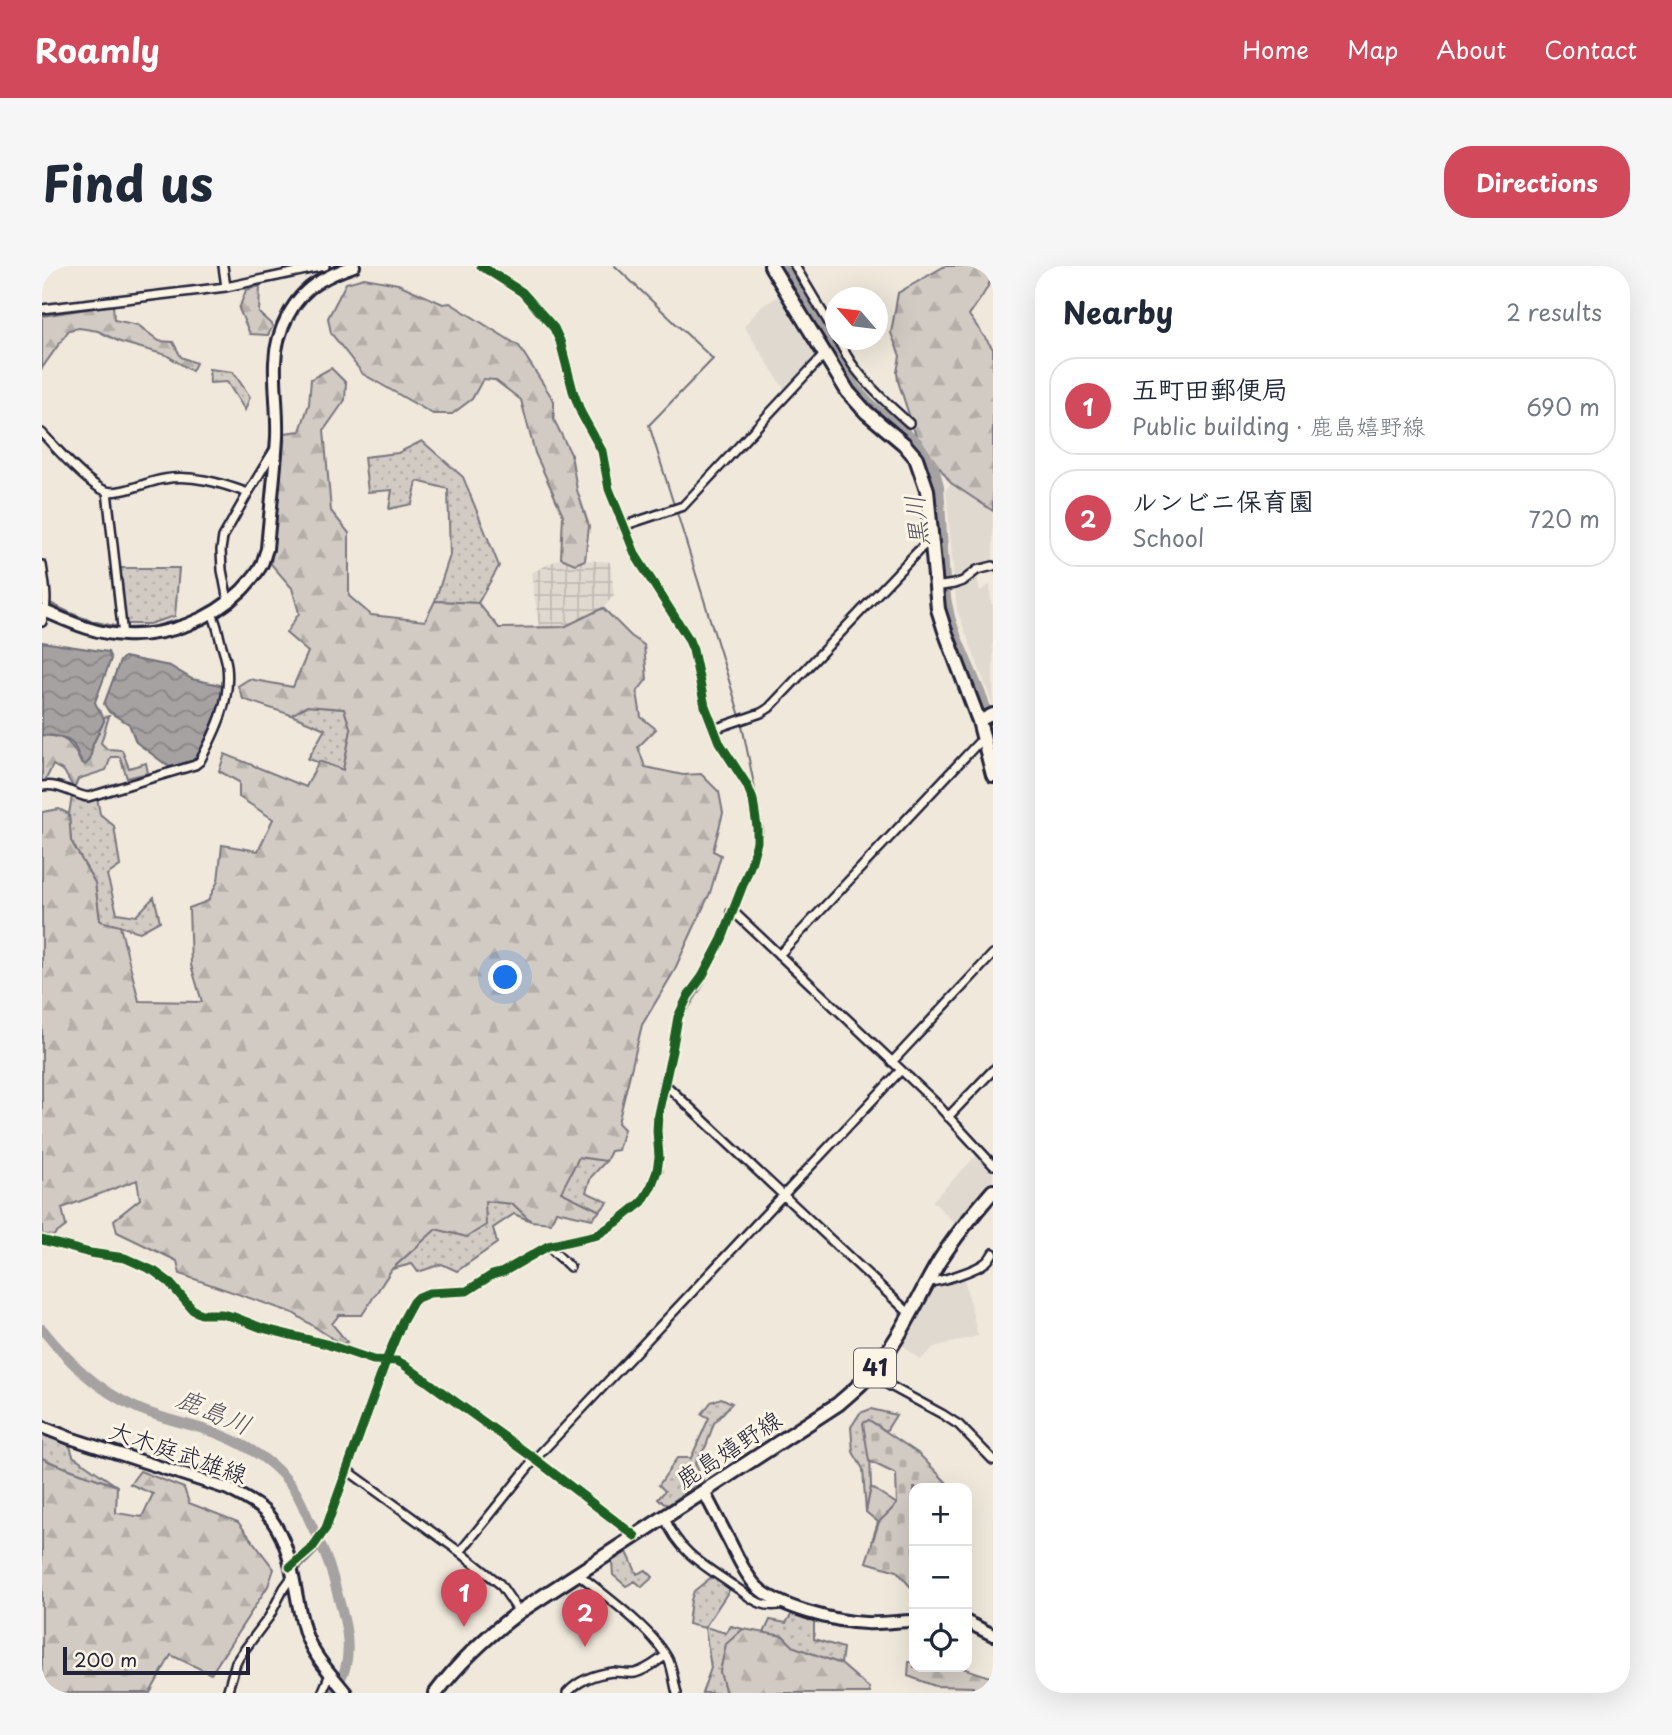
<!DOCTYPE html>
<meta charset="utf-8">
<style>
body{margin:0;font-family:"Playpen Sans","Klee One",sans-serif;background:#f6f6f7;color:#1f2937}
.controls{position:absolute;right:21px;bottom:21px;display:grid;overflow:hidden;border-radius:14px;box-shadow:0 7px 28px #0002}
.controls button{width:63px;height:63px;display:grid;place-items:center;padding:0;border:0;border-bottom:2px solid #e0e1e3;background:#fff;color:#1f2937;font:35px sans-serif}
.compass{position:absolute;left:783px;top:21px;width:63px;height:63px;border-radius:50%;background:#fff;box-shadow:0 7px 28px #0002;rotate:298deg}
.scale{position:absolute;left:21px;bottom:18px;width:187px;box-sizing:border-box;padding-left:7px;border:4px solid #22223b;border-top:0;font-size:19px;line-height:24px;white-space:nowrap;color:#22223b;-webkit-text-stroke:5px #fcf5e5;paint-order:stroke}
.you{position:absolute;left:464px;top:712px;width:24px;height:24px;margin:-18px;border:5px solid #fff;border-radius:50%;background:#1a73e8;box-shadow:0 0 0 10px #1a73e833}
.badge{display:grid;place-items:center;width:46px;height:46px;border-radius:50%;background:#d1495b;color:#fff;font-size:23px;font-weight:700}
.pin{position:absolute;translate:-50% -58px;filter:drop-shadow(0 2px 4px #0008)}
.pin::after{content:'';position:absolute;top:37px;width:24px;height:21px;background:inherit;clip-path:polygon(0 0,100% 0,50% 100%)}
.list{margin:0;padding:0;list-style:none}
h2{display:flex;justify-content:space-between;align-items:center;height:91px;margin:0;padding:0 28px;font-size:30px}
h2 small{font-size:23px;font-weight:400;color:#747a83}
.list li{display:grid;grid-template-columns:46px 1fr auto;gap:21px;align-items:center;box-sizing:border-box;height:98px;margin:0 14px 14px;padding:0 14px;border:2px solid #e0e1e3;border-radius:28px}
.list b{display:block;font-size:26px;white-space:nowrap}
.list p{margin:0;font-size:23px;white-space:nowrap;color:#747a83}
.list em{font-size:23px;font-style:normal;color:#747a83}
.icon{flex:none;width:38px;height:38px;fill:none;stroke:currentColor;stroke-width:2;stroke-linecap:round;stroke-linejoin:round}
.map{position:relative;flex:none;width:951px;height:1427px;overflow:hidden;border-radius:28px}
header{display:flex;align-items:center;gap:42px;box-sizing:border-box;height:98px;padding:0 35px;background:#d1495b;color:#fff}
header strong{font-size:33px}
nav{display:flex;gap:38px;margin-inline-start:auto;font-size:24px}
.intro{display:flex;align-items:center;justify-content:space-between;box-sizing:border-box;height:168px;padding:0 42px}
h1{margin:0;font-size:49px}
.button{padding:18px 32px;border-radius:28px;background:#d1495b;color:#fff;font-size:24px;font-weight:700}
main{display:flex;gap:42px;padding:0 42px}
aside{flex:1;background:#fff;border-radius:28px;box-shadow:0 7px 28px #0002}
.map>svg:first-child{display:block}
.built{fill:#e0d9cf}
.industrial{fill:url(#industrial-grid)}
.green{fill:url(#green-dots);stroke:#7a767f;stroke-width:2}
.forest{fill:url(#forest-firs);stroke:#7a767f;stroke-width:2}
.cemetery{fill:url(#cemetery-stones);stroke:#7a767f;stroke-width:2}
.water{fill:url(#water-waves);stroke:#716f79;stroke-width:2}
.lines{fill:none;stroke-linecap:round;stroke-linejoin:round}
.stream{stroke:#716f79;stroke-width:2}
.river{stroke:#a6a2a2;stroke-width:10}
.street-casing{stroke:#22223b;stroke-width:12}
.secondary-casing{stroke:#22223b;stroke-width:16}
.primary-casing{stroke:#22223b;stroke-width:18}
.street{stroke:#fcf5e5;stroke-width:7}
.secondary{stroke:#fcf5e5;stroke-width:10}
.primary{stroke:#fcf5e5;stroke-width:12}
.cycleway-casing{stroke:#fcf5e5;stroke-width:13}
.cycleway{stroke:#1b5e20;stroke-width:9}
.labels{text-anchor:middle;stroke-width:6;stroke-linejoin:round;paint-order:stroke}
.shield{fill:#fcf5e5;stroke:#63616e;stroke-width:2}
.shield-label{font-size:23px;font-weight:bold;fill:#22223b}
.street-label{font-size:24px;fill:#22223b;stroke:#fcf5e5}
.water-label{font-size:26px;font-style:italic;fill:#575564;stroke:#fcf5e5}
</style>
<header>
<strong>Roamly</strong>
<nav><a>Home</a><a>Map</a><a>About</a><a>Contact</a></nav>
</header>
<div class="intro"><h1>Find us</h1><a class="button">Directions</a></div>
<main>
<div class="map">
<svg width="951" height="1427" viewBox="0 0 951 1427">
<defs>
<pattern id="industrial-grid" width="8" height="8" patternUnits="userSpaceOnUse" patternTransform="scale(1.75)"><rect width="8" height="8" fill="#e0d9cf"/><path d="M0 4h8M4 0v8" fill="none" stroke="#c0bab3"/></pattern>
<pattern id="green-dots" width="8" height="8" patternUnits="userSpaceOnUse" patternTransform="scale(1.75)"><rect width="8" height="8" fill="#d1cbc3"/><path d="M2 2h.1M6 6h.1" fill="none" stroke="#b3aea8" stroke-width="1.8" stroke-linecap="round"/></pattern>
<pattern id="forest-firs" width="22" height="20" patternUnits="userSpaceOnUse" patternTransform="scale(1.75)"><rect width="22" height="20" fill="#d1cbc3"/><path d="M5 1l3.5 6h-7zM16 11l3.5 6h-7z" fill="#b3aea8"/></pattern>
<pattern id="cemetery-stones" width="16" height="16" patternUnits="userSpaceOnUse" patternTransform="scale(1.75)"><rect width="16" height="16" fill="#d1cbc3"/><path d="M2 7V4a2 2 0 0 1 4 0v3zM10 15v-3a2 2 0 0 1 4 0v3z" fill="#b3aea8"/></pattern>
<pattern id="water-waves" width="16" height="10" patternUnits="userSpaceOnUse" patternTransform="scale(1.75)"><rect width="16" height="10" fill="#a6a2a2"/><path d="M0 5q4-4 8 0t8 0" fill="none" stroke="#878485"/></pattern>
</defs>
<rect width="100%" height="100%" fill="#efe8db"/>
<filter id="ink" filterUnits="userSpaceOnUse"><feTurbulence type="fractalNoise" baseFrequency=".0143" numOctaves="2"/><feDisplacementMap in="SourceGraphic" scale="14" xChannelSelector="R" yChannelSelector="G"/><feConvolveMatrix kernelMatrix="1 2 1 2 8 2 1 2 1" color-interpolation-filters="sRGB"/></filter>
<g filter="url(#ink)">
<path class="built" d="M739,29L775,93L744,126L702,60L720,40Z
M909,217L951,245V297L933,302L938,325L948,319L949,338H951V439L915,344L904,224Z
M936,888L951,905V914L913,957L890,935Z
M922,1012L936,1070L892,1081L878,1094L858,1077L887,1026L905,1016Z"/>
<path class="industrial" d="M519,292L533,298L543,294L568,296L572,329L561,342L522,361H497L489,307Z"/>
<path class="green" d="M167,103L191,106L208,131L203,144L185,116L168,117Z
M380,175L421,211L457,300L436,337L393,335L408,289L406,223L375,215L370,238L347,243L350,224L326,226L322,191L356,187Z
M77,302H137L133,350L107,358H82Z
M265,440L302,443L309,464L301,504L266,493L283,463L249,449Z
M30,530L42,536L55,531L58,548L72,560L78,600L65,609L75,647L94,650L112,631L118,655L98,666L58,655L53,617L29,575L27,548Z
M537,891L564,895L549,911L544,926L566,936L558,945L518,926Z
M443,935L471,938L489,955L472,948L451,962L455,977L415,1005L400,998L376,1006L370,998L350,1003L394,963L425,971Z
M679,1132L690,1137L672,1157L664,1180L653,1197L661,1214L626,1239L616,1233L623,1225L617,1219L635,1192H649L667,1152L660,1148L669,1136Z
M829,1143L854,1149L844,1165L827,1154L829,1221L824,1246L821,1203L811,1186L809,1161L818,1147Z
M0,1167L28,1180L31,1190L75,1220L13,1198L0,1192Z
M585,1286L595,1308L604,1304L611,1311L600,1321L593,1315L584,1320L571,1309L570,1295Z
M672,1309L690,1320L663,1361L684,1367L689,1360L701,1363L684,1379L678,1406L684,1427H660L669,1402L663,1362L646,1358L649,1334L652,1325Z
M750,1348L772,1355V1373L801,1382L799,1398L752,1381L741,1370L722,1367L728,1354L744,1357Z"/>
<path class="forest" d="M903,0H951C951,19 937,34 927,49L951,83V245L909,217L874,170L856,115L855,106L858,90L849,67L856,27Z
M322,12L356,18L401,38L408,37L477,80L512,135V154L529,188L535,224L547,260L543,294L533,298L519,292L521,249L493,187L479,134L453,114L441,113L430,133L410,148H391L321,108L289,67L286,52L304,17Z
M218,20L217,47L231,60L226,69L208,68L197,43L204,24Z
M71,39L72,54L96,59L117,75L131,76L139,91L154,97L150,105L124,89L78,76L56,65L37,62L27,64L0,102V50Z
M289,102L304,117L303,134L282,164L289,245L307,267V330L329,349L383,355L393,335L436,337L457,362L522,361L561,342L589,370L602,379L605,413L595,426L599,451L614,463L596,481L603,501L641,509L659,508L677,526L681,547L671,585L679,589L668,627L631,707L600,759L576,857L582,863L576,884L569,885L564,895L537,891L519,926L558,945L550,953L514,945L509,957L489,955L471,938L443,935L444,959L425,971L394,963L350,1003L320,1049H297L290,1058L305,1076L299,1078L251,1047L138,1008L135,995L75,966L72,954L98,933L95,914L20,942L24,960L11,970L0,968V546L17,543L27,548L29,575L53,617L58,655L78,660L97,735L160,736L149,699L147,642L166,635L176,615L180,579L216,585L231,553L197,531V516L177,505L183,488L264,521L277,495L301,504L309,464L302,443L265,440L249,449L201,433L196,420L207,413L251,421L266,386L244,367L257,347L250,322L229,298L243,167L258,165L267,138L269,113Z
M67,450L59,477L65,483L80,484L87,502L104,497L106,507L85,512L78,491H69L64,504L36,513L32,523L22,505L11,499L2,517L0,515V469C24,470 29,475 39,497L48,493L51,478L62,455V451Z
M0,1192L13,1198L75,1220L74,1247L100,1251L111,1228L88,1218L98,1205L142,1222L147,1237L196,1256L232,1303L226,1320L169,1408L129,1389L108,1427H0Z
M829,1221L855,1238L830,1275L836,1256L824,1246Z
M701,1363L741,1370L752,1381L799,1398L827,1422L828,1427H684L678,1406L684,1378Z
M867,1396H872V1401H918L951,1412V1427H930L931,1421L893,1420L866,1410Z"/>
<path class="cemetery" d="M827,1154L877,1188L910,1222H872V1325L855,1305L824,1296L837,1256L855,1238L854,1208L827,1195L821,1157Z"/>
<path class="water" d="M0,376L66,386L69,393L53,436C55,443 62,448 62,455L51,478L48,494L43,499C36,493 36,484 30,477C22,470 10,469 0,469Z
M82,391L128,400L150,413L178,419L181,423L179,438L157,488L151,495L127,501L94,476L87,458L67,446L62,438L78,395Z"/>
<g class="lines">
<path class="stream" d="M573,0L671,93L607,159L632,239
M635,247L698,450
M8,337C33,350 49,356 78,361
M83,362L110,361L134,354
M700,459L721,563L718,584L712,599
M696,643L707,614
M685,669L692,655
M634,783L641,751L663,716L678,683
M907,844L951,797
M914,852L951,892
M605,938L621,905L619,862L623,834
M258,1303L280,1281
M190,1427L201,1394L229,1356L244,1327"/>
<path class="river" d="M741,0L814,122L828,138L876,177L892,201L897,220L904,332L908,351L915,372L941,433L951,466
M0,1063C27,1096 54,1123 93,1141C120,1154 151,1158 179,1169C206,1180 234,1197 251,1222C259,1233 264,1248 270,1260C279,1279 288,1298 293,1319C300,1346 311,1375 303,1403C300,1411 295,1419 292,1427"/>
<defs>
<path id="street" d="M181,0L184,21
M753,0L794,69
M0,43L184,21L283,0
M796,74C801,83 806,93 813,102C829,123 848,140 867,157
M0,167C14,182 46,219 64,225C79,229 106,215 122,213C150,208 179,217 206,227
M65,225L81,370
M581,260L641,240L782,89
M0,299C3,318 7,338 0,356
M893,321L912,318L921,315L935,304L951,300
M186,335L180,304L179,284L181,271L206,227L234,181
M672,463L719,447L727,442L879,282L889,274
M0,520C17,517 30,528 46,531L153,499L158,495C174,465 189,435 185,400C184,391 180,382 178,373C176,364 174,356 170,347
M689,646L695,649L892,835L951,899
M737,689L936,477L942,476
M850,796L951,688
M622,818L626,821L868,1048
M906,851L951,804
M0,974L48,987L83,992L112,1005L127,1016L151,1044L159,1048H179L192,1051L220,1062L284,1078L331,1094L355,1095L361,1098L493,1193L593,1270
M506,980L528,1001
M886,1016C898,1016 935,1004 944,996C947,994 949,990 951,987
M828,1109L900,1148L917,1159L951,1194
M305,1204L418,1286L458,1318L477,1346
M623,1252C636,1286 663,1300 692,1320C709,1331 719,1344 741,1338
M418,1286L493,1193L859,804
M248,1301L270,1282L284,1262L344,1095L360,1056L371,1036L375,1032L387,1027L425,1025L450,1009L461,1006L506,980L555,969L575,956L600,936L609,921L615,905L617,891L615,865L616,848L630,785L636,751L646,730L660,711L680,673L709,598L715,576V561L711,534L705,519L677,476L663,440L651,384L646,372L594,290L567,223L560,185L539,147L531,125L518,75L512,62L480,26L439,0
M535,1307C562,1329 613,1365 627,1395C631,1404 632,1417 635,1427
M185,1427L194,1396L200,1387L227,1351L242,1322L250,1311
M280,1427L288,1408
M525,1427C537,1414 553,1408 571,1406C578,1406 586,1408 593,1407C605,1404 614,1396 623,1390"/>
<path id="secondary" d="M0,344C26,355 53,368 82,369C125,371 169,354 200,324C207,316 215,308 220,298C222,293 223,288 225,283C228,246 233,208 235,171C236,146 232,121 233,96C234,66 251,30 278,15C288,9 300,4 312,0
M937,455L951,448
M0,1161L28,1172L186,1223C199,1230 213,1236 223,1246C254,1278 250,1329 264,1369C272,1391 289,1408 304,1427
M662,1226C671,1243 680,1261 689,1278C696,1292 703,1308 714,1320C734,1341 795,1356 824,1357C840,1358 856,1355 872,1355
M925,1356L951,1369"/>
<path id="primary" d="M729,0L806,126L824,146L862,178L874,192L885,224L896,343L903,365L937,455L951,509
M394,1427C418,1395 445,1370 477,1346L796,1138C806,1129 818,1120 827,1109C858,1076 875,1032 898,994C914,969 932,947 951,925"/>
</defs>
<use href="#street" class="street-casing"/>
<use href="#secondary" class="secondary-casing"/>
<use href="#primary" class="primary-casing"/>
<use href="#street" class="street"/>
<use href="#secondary" class="secondary"/>
<use href="#primary" class="primary"/>
<defs>
<path id="cycleway" d="M0,974L48,987L83,992L112,1005L127,1016L151,1044L159,1048H179L192,1051L220,1062L284,1078L331,1094L355,1095L361,1098L493,1193L593,1270
M248,1301L270,1282L284,1262L344,1095L360,1056L371,1036L375,1032L387,1027L425,1025L450,1009L461,1006L506,980L555,969L575,956L600,936L609,921L615,905L617,891L615,865L616,848L630,785L636,751L646,730L660,711L680,673L709,598L715,576V561L711,534L705,519L677,476L663,440L651,384L646,372L594,290L567,223L560,185L539,147L531,125L518,75L512,62L480,26L439,0"/>
</defs>
<use href="#cycleway" class="cycleway-casing"/>
<use href="#cycleway" class="cycleway"/>
</g>
</g>
<g class="labels">
<rect class="shield" x="812" y="1082.5" width="42" height="39" rx="5"/>
<g class="shield-label">
<text x="833" y="1110">41</text>
</g>
<g class="street-label">
<text transform="translate(687 1184) rotate(-33)" y="8">鹿島嬉野線</text>
<text transform="translate(136 1187) rotate(19)" y="8">大木庭武雄線</text>
</g>
<g class="water-label">
<text transform="translate(875 255) rotate(-96)" y="9">黒川</text>
<text transform="translate(172 1146) rotate(23)" y="9">鹿島川</text>
</g>
</g>
</svg>
<div class="controls">
<button>+</button>
<button>−</button>
<button><svg class="icon" aria-label="locate" viewBox="0 0 24 24"><circle cx="12" cy="12" r="6"/><path d="M12 2v4M12 18v4M2 12h4M18 12h4"/></svg></button>
</div>
<svg class="compass" viewBox="-18 -18 36 36"><path d="M0-13l5 13h-10z" fill="#e53935"/><path d="M0 13l5-13h-10z" fill="#747a83"/></svg>
<div class="scale">200 m</div>
<div class="you"></div>
<div class="pin badge" style="left:422px;top:1361px">1</div>
<div class="pin badge" style="left:543px;top:1381px">2</div>
</div>
<aside>
<h2>Nearby<small>2 results</small></h2>
<ul class="list">
<li><span class="badge">1</span><div><b>五町田郵便局</b><p>Public building · 鹿島嬉野線</p></div><em>690 m</em></li>
<li><span class="badge">2</span><div><b>ルンビニ保育園</b><p>School</p></div><em>720 m</em></li>
</ul>
</aside>
</main>
